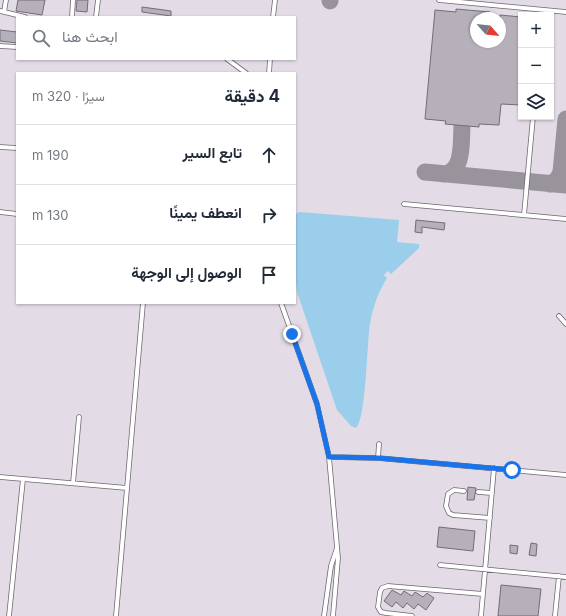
<!DOCTYPE html>
<html lang="ar">
<meta charset="utf-8">
<style>
body{margin:0;font-family:Inter,Vazirmatn,sans-serif;background:#f2f2f3;color:#1f2937;direction:rtl}
.controls{position:absolute;right:12px;top:12px;display:grid;overflow:hidden;border-radius:0px;box-shadow:0 1px 3px #0004}
.controls button{width:36px;height:36px;display:grid;place-items:center;padding:0;border:0;border-bottom:1px solid #e0e1e3;background:#fff;color:#1f2937;font:20px sans-serif}
.compass{position:absolute;left:470px;top:12px;width:36px;height:36px;border-radius:50%;background:#fff;box-shadow:0 1px 3px #0004;rotate:117deg}
.stop{position:absolute;width:12px;height:12px;margin:-9px;border:3px solid #1a73e8;border-radius:50%;background:#fff}
.stop.end{background:#1a73e8;border-color:#fff;box-shadow:0 1px 4px #0008}
.list{margin:0;padding:0;list-style:none}
h2{display:flex;justify-content:space-between;align-items:center;height:52px;margin:0;padding:0 16px;font-size:17px}
h2 small{font-size:13px;font-weight:400;color:#747a83}
.list li{display:grid;grid-template-columns:26px 1fr auto;gap:12px;align-items:center;box-sizing:border-box;height:60px;padding:0 16px;border-top:1px solid #e0e1e3}
.list b{display:block;font-size:15px;white-space:nowrap}
.list em{font-size:13px;font-style:normal;color:#747a83}
.icon{flex:none;width:22px;height:22px;fill:none;stroke:currentColor;stroke-width:2;stroke-linecap:round;stroke-linejoin:round}
.map{position:relative;flex:none;width:566px;height:616px;overflow:hidden;direction:ltr}
.search{position:absolute;background:#fff;box-shadow:0 1px 3px #0004;left:16px;top:16px;width:280px;height:44px;display:flex;align-items:center;gap:10px;box-sizing:border-box;padding:0 14px;border-radius:0px;color:#747a83;font-size:15px}
.panel{position:absolute;background:#fff;box-shadow:0 1px 3px #0004;left:16px;top:72px;width:280px;height:232px;border-radius:0px;direction:rtl}
.map>svg:first-child{display:block}
.water{fill:#9bceeb}
.lines{fill:none;stroke-linecap:round;stroke-linejoin:round}
.taxiway{stroke:#99949c;stroke-width:17}
.building{fill:#b6b0ba;stroke:#736d77}
.lane-casing{stroke:#6c6670;stroke-width:5.5}
.lane{stroke:#fff;stroke-width:4}
.route{stroke:#1a73e8;stroke-width:5}
</style>
<div class="map">
<svg width="566" height="616" viewBox="0 0 566 616">
<rect width="100%" height="100%" fill="#e3dce7"/>
<path class="water" d="M300,212L399,220L397,242L419,244V248L391,274L388,271L384,275L387,278C378,292 373,307 370,324C367,342 366,420 356,428L351,426L337,410L297,292L295,274V214Z"/>
<g class="lines">
<path class="taxiway" d="M330,1V0
M425,172L566,185
M443,174C464,173 461,142 462,126
M550,184L557,180L561,172L566,119"/>
</g>
<path class="building" d="M18,0H45L42,15L16,11Z
M77,0H88L87,12L76,11Z
M142,7L171,11V16L142,12Z
M456,9L490,12V18H476V42H500V15L521,17V105L501,104L499,125L479,124V127L445,124L446,121L425,119L435,10L456,12Z
M0,30L17,32V43L0,41Z
M416,220L445,223L444,230L422,227V233L415,232Z
M468,487L476,488L474,500H467Z
M439,527L475,531L473,551L437,547Z
M531,543L537,544L536,556L529,555Z
M510,545L518,546L517,554L510,553Z
M501,585L541,589L538,616H498Z
M392,590L401,595L404,591L412,596L415,592L423,597L427,593L434,598L426,610L418,604L414,609L407,603L403,608L396,602L392,607L384,601Z"/>
<g class="lines">
<defs>
<path id="lane" d="M439,0L566,12
M0,11L25,17
M4,12L6,0
M72,17L73,0
M96,17L98,0
M273,17L275,0
M0,46L17,47
M227,59L246,73
M269,73L270,59
M0,147L17,148
M404,204L566,219
M0,212L17,214
M524,215L533,117
M281,303L317,404L329,457L338,558L333,616
M559,316L566,324
M329,457L378,458L566,475
M378,458L379,444
M0,477L127,488
M73,483L79,417
M464,491L454,490L448,494L446,506L449,513L453,515L490,518
M478,492L492,493
M440,565L566,577
M9,616L23,479
M116,616L143,303
M324,616L331,566L337,548
M412,616L386,613L381,612L378,607L380,592L382,588L388,586L483,594
M481,616L494,468
M555,616L559,576"/>
</defs>
<use href="#lane" class="lane-casing"/>
<use href="#lane" class="lane"/>
</g>
<g class="lines">
<path class="route" d="M292,334L317,404L329,457L378,458L512,470"/>
</g>
</svg>
<div class="controls">
<button>+</button>
<button>−</button>
<button><svg class="icon" aria-label="layers" viewBox="0 0 24 24"><path d="M12 4l9 5-9 5-9-5zM3 14l9 5 9-5"/></svg></button>
</div>
<svg class="compass" viewBox="-18 -18 36 36"><path d="M0-13l5 13h-10z" fill="#e53935"/><path d="M0 13l5-13h-10z" fill="#747a83"/></svg>
<div class="stop" style="left:512px;top:470px"></div>
<div class="stop end" style="left:292px;top:334px"></div>
<div class="search"><svg class="icon" aria-label="search" viewBox="0 0 24 24"><circle cx="10" cy="10" r="6"/><path d="M15 15l6 6"/></svg>ابحث هنا</div>
<section class="panel">
<h2>4 دقيقة<small>سيرًا · 320 m</small></h2>
<ul class="list">
<li><svg class="icon" aria-label="ahead" viewBox="0 0 24 24"><path d="M12 20V5M6 11l6-6 6 6"/></svg><div><b>تابع السير</b></div><em>190 m</em></li>
<li><svg class="icon" aria-label="right" viewBox="0 0 24 24"><path d="M7 20v-9h11M14 6l5 5-5 5"/></svg><div><b>انعطف يمينًا</b></div><em>130 m</em></li>
<li><svg class="icon" aria-label="arrive" viewBox="0 0 24 24"><path d="M6 21V4h12l-3 4 3 4H6"/></svg><div><b>الوصول إلى الوجهة</b></div></li>
</ul>
</section>
</div>
